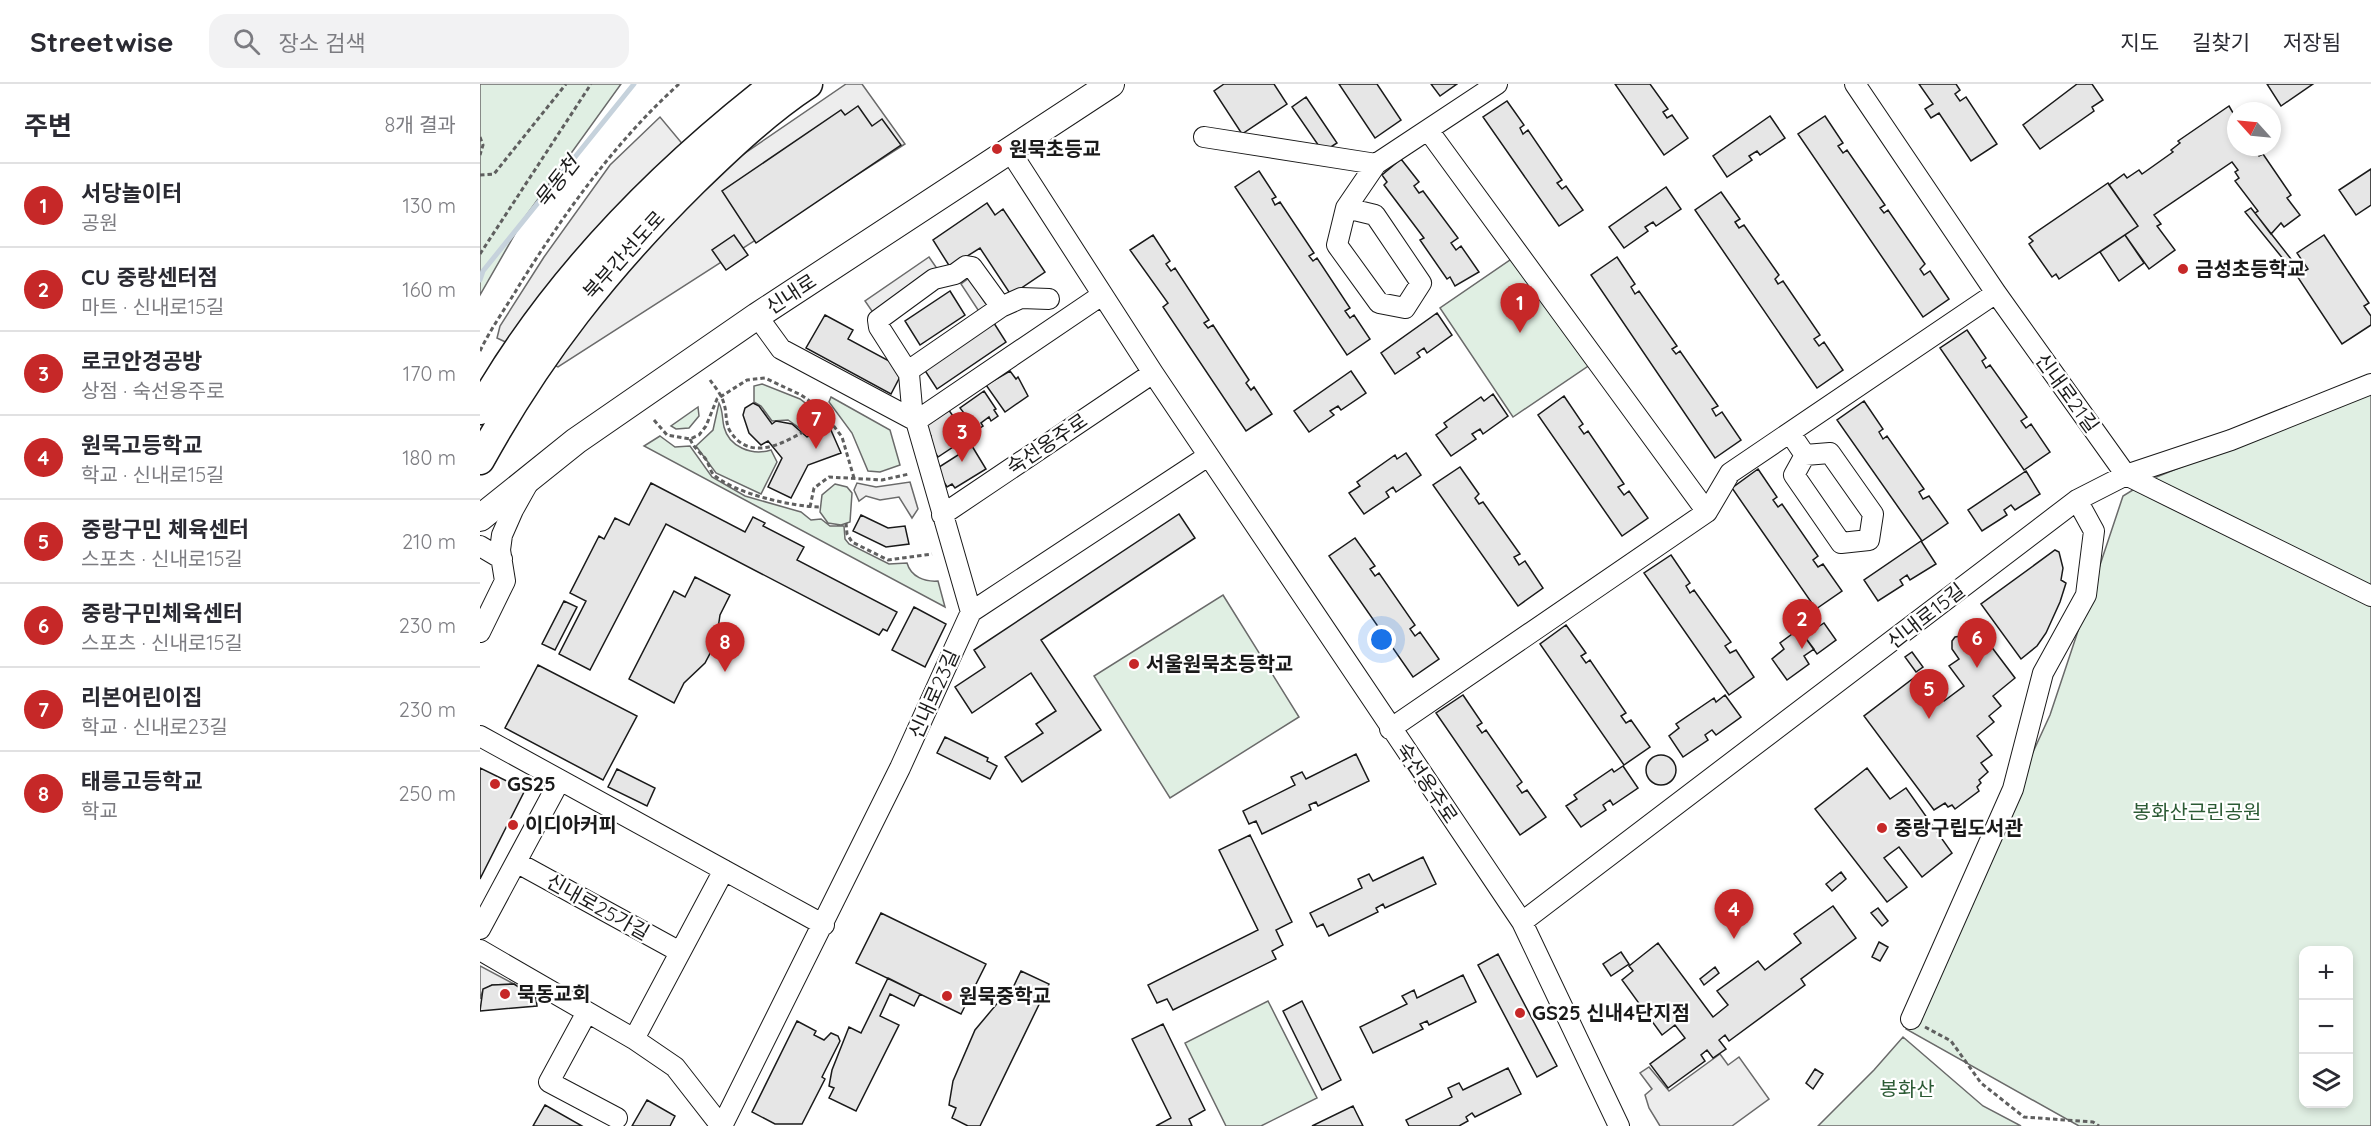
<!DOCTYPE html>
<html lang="ko">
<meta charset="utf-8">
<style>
body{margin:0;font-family:Quicksand,"Noto Sans KR",sans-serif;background:#f2f2f3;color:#2b2b33}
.controls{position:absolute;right:18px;bottom:18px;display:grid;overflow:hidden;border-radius:12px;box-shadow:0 3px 9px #0003}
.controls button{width:54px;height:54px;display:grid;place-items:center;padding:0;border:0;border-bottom:2px solid #e1e1e2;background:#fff;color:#2b2b33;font:30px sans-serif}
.compass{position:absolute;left:1747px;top:18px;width:54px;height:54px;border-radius:50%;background:#fff;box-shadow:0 3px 9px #0003;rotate:297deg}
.you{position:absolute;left:902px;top:556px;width:21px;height:21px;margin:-15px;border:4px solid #fff;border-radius:50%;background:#1a73e8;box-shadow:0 0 0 9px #1a73e833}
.badge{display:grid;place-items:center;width:39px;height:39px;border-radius:50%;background:#c62828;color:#fff;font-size:20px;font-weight:700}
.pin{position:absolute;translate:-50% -50px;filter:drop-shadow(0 2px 3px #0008)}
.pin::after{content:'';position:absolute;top:32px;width:21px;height:18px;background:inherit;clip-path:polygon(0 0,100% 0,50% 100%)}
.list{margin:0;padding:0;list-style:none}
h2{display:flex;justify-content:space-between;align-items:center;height:78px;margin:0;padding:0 24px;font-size:26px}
h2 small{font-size:20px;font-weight:400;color:#7c7c81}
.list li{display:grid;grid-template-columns:39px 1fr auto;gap:18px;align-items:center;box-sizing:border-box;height:84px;padding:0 24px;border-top:2px solid #e1e1e2}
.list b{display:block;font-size:22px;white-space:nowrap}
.list p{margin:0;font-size:20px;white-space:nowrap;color:#7c7c81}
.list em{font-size:20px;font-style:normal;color:#7c7c81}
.icon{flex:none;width:33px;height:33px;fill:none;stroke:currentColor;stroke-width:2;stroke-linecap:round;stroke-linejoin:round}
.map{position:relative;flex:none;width:1891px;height:1042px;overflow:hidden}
header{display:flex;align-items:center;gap:36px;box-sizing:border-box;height:84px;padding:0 30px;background:#fff;border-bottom:2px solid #e1e1e2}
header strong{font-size:28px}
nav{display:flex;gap:33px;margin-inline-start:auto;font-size:21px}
.search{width:420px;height:54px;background:#f2f2f3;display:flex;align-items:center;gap:15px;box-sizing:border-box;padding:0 21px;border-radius:18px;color:#7c7c81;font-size:22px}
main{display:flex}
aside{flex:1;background:#fff}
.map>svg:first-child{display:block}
.green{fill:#e0efe3;stroke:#6a6a6a;stroke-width:1.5;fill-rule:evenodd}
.parking{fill:#ededed;stroke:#6a6a6a;stroke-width:1.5}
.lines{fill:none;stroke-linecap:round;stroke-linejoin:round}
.stream{stroke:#c6d2dc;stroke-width:5}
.building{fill:#e6e6e6;stroke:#1a1a1a;stroke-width:1.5}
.minor-casing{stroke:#1a1a1a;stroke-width:22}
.major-casing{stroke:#1a1a1a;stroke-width:28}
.highway-casing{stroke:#1a1a1a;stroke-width:31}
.path{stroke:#5f5f5f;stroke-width:3;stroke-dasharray:4.5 3;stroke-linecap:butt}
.minor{stroke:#fff;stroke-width:20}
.major{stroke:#fff;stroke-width:26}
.highway{stroke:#fff;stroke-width:28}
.poi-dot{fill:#c62828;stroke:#fff;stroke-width:2}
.labels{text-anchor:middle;stroke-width:4.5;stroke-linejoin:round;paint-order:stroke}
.poi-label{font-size:20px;font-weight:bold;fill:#1a1a1a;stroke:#fff;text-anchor:start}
.street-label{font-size:20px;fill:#1a1a1a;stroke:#fff}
.park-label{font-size:20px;fill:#2b5a34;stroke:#fff}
.water-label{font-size:21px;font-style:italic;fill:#1a1a1a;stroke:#fff}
</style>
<header>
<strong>Streetwise</strong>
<div class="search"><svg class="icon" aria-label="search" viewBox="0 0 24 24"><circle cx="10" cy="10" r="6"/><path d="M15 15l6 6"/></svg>장소 검색</div>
<nav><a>지도</a><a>길찾기</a><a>저장됨</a></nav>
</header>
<main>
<aside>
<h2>주변<small>8개 결과</small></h2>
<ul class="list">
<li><span class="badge">1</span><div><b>서당놀이터</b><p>공원</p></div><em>130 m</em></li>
<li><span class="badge">2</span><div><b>CU 중랑센터점</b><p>마트 · 신내로15길</p></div><em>160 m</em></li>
<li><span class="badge">3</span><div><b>로코안경공방</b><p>상점 · 숙선옹주로</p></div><em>170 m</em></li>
<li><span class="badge">4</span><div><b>원묵고등학교</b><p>학교 · 신내로15길</p></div><em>180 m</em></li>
<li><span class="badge">5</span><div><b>중랑구민 체육센터</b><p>스포츠 · 신내로15길</p></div><em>210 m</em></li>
<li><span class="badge">6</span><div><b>중랑구민체육센터</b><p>스포츠 · 신내로15길</p></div><em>230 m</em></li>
<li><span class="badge">7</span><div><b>리본어린이집</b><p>학교 · 신내로23길</p></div><em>230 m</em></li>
<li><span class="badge">8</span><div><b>태릉고등학교</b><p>학교</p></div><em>250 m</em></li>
</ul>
</aside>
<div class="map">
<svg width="1891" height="1042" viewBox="0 0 1891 1042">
<rect width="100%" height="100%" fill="#fff"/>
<path class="green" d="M0,0H141L43,136L0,211Z
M1046,165L1120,274L1033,333L960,224Z
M282,300L320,315L342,332L321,345L308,336L292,337L281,322L274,318V302Z
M1891,306V1042H1599L1426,945L1570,631L1643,412L1669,396ZM1824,866H1868V1020H1824Z
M351,313L410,346L420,381L400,388L388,387L372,349L349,318Z
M239,319C243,326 242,335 244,343C249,363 272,372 291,366L297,378L281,410L236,389L216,362L233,346Z
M218,323L219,332L209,344L196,345L191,342Z
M180,352L195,363L210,362L232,393L265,412L321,428L331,436L341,435L350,442H364L365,455L369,460L409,480L427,479C431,493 445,498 458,497L465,523L164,362Z
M355,400L367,403L372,409L370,438L361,441L348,439L340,428L342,411Z
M743,511L819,633L690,714L614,592Z
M788,917L837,1014L781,1042H746L705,959Z
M1423,953L1503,1022L1541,1042H1338L1394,986Z"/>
<path class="parking" d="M366,0H382L425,60L78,283L17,254L20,242L64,173L130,81L180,33L230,93Z
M449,173L458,186L394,230L385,217Z
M489,194L508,223L500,229L481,200Z
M430,398L438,425L432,434L419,413L400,416L386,412L379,417L374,406L377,399L396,403Z
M0,882L34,900L12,901L3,906L0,915Z
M1240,970L1248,981L1259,973L1289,1015L1252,1042H1180L1169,1024L1165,1011L1172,1005L1160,989L1169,983L1189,1007Z"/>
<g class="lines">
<path class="stream" d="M0,196L3,187L154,0"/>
</g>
<path class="building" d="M744,0H794L807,20L762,50L734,7Z
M859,0H897L921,36L895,54Z
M951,0H977L960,12Z
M1135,0H1170L1188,25L1183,28L1187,34L1192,31L1208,54L1184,71Z
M1439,0H1476L1480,6L1475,10L1480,17L1486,13L1517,60L1491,77L1459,29L1451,34L1445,25L1453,20Z
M1597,0H1612L1623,16L1612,23L1614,27L1560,65L1543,41Z
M1787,0H1833L1801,22Z
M826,13L857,59L843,68L812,23Z
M1027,17L1044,41L1040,44L1043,50L1048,46L1082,96L1077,99L1082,105L1086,102L1103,126L1079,142L1003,33Z
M378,22L392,42L402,35L421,61L276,159L242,107L361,26L365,31Z
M1749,22L1756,34V63H1774L1779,72L1783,70L1811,111L1807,114L1820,131L1804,143L1801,139L1791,150L1775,129L1778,127L1755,97L1759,94L1755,88L1758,86L1752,78L1674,131L1681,140L1677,142L1695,166L1669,185L1645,151L1658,142L1629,101L1644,90L1647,94L1659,86L1662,90L1693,68L1691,66L1700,59L1698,57Z
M1290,32L1305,54L1280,71L1277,67L1269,72L1272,76L1247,93L1233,72Z
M1345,32L1363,59L1358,62L1363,69L1367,66L1405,121L1400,124L1404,129L1408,126L1445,180L1440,185L1444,191L1450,187L1469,215L1443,233L1318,50Z
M921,75L939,98L934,102L939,109L943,107L978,154L971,159L976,166L981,162L999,188L975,202L970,193L967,195L940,156L944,154L904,101L907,98L902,91Z
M1891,85V121L1876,131L1859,106Z
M779,87L796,113L792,115L795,121L800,118L834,169L829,172L833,177L837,174L870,224L865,227L870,234L874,231L890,255L867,271L755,103Z
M1628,99L1658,142L1579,195L1576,190L1572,193L1549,160L1553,157L1549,153Z
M1186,103L1201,125L1176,142L1173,138L1165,143L1168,147L1144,164L1129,143Z
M1241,108L1260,135L1255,138L1259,144L1264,141L1299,191L1295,195L1298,200L1303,197L1340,251L1334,255L1339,262L1344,258L1363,286L1337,304L1215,126Z
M507,119L515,131L523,125L565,188L531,211L500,164L470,183L453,156Z
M1771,124L1822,189L1817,192L1765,128Z
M254,151L268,171L246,186L232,166Z
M673,151L690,177L686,180L691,187L695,184L729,236L724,239L728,244L733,241L769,296L766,299L771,306L774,303L792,330L766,347L683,223L688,219L650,166Z
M1645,151L1664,179L1639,197L1620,168Z
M1844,151L1889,219L1884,222L1891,232V241L1862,260L1817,192L1828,185L1817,169Z
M1137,173L1155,200L1151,203L1155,210L1159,207L1197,262L1192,265L1196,270L1200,267L1238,322L1232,325L1236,332L1242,328L1261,356L1235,374L1111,191Z
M470,207L485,231L440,261L425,237Z
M957,229L972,251L947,269L944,264L937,269L940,273L915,290L901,269Z
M345,231L373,246L368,255L424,285L411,310L326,264Z
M512,236L526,258L457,305L442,282Z
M1487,246L1506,274L1502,277L1506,284L1510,281L1547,333L1541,337L1546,344L1551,340L1570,368L1544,386L1460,264Z
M530,287L536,295L538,293L548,312L525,328L506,301Z
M871,287L886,309L861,326L858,322L850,327L854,331L829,348L814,327Z
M504,307L516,325L514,326L518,332L511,337L509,333L501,339L503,342L497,346L480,324Z
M1013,310L1028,332L1003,350L1000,345L992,350L996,355L971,372L956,351L967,343L964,339L1001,313L1004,317Z
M1084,312L1103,340L1099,343L1104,350L1108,347L1144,400L1138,403L1144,411L1149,407L1168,434L1142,452L1058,331Z
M1384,317L1403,345L1399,348L1403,355L1407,352L1444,405L1439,408L1443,415L1449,412L1468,439L1442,457L1357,336Z
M273,319L279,322L292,340L296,337L312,340L327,353L350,344L361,369L328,381L311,414L288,403L302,374L288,357L281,361L269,349L263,331L265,324Z
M468,325L488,353L458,373L446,355L451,352L444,341Z
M492,362L506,385L475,404L472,400L467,403L456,385Z
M926,369L941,391L916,408L913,403L906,408L909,413L884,430L869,409L880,402L877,398L915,371L917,375Z
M980,383L999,410L995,414L999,420L1003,418L1040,470L1034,473L1039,481L1045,477L1063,504L1038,522L953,401Z
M1278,385L1297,413L1293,416L1298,423L1302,420L1338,472L1333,476L1338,483L1343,480L1362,507L1336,525L1252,404Z
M1546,387L1560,410L1535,426L1531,421L1524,426L1527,431L1502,447L1488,426Z
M171,399L265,448L273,433L285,439L283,442L324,463L317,476L417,528L407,547L403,545L399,551L186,440L110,586L79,570L106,517L90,509L119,452L124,455L135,434L149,441Z
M699,430L715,454L561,556L621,646L542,698L525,673L563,649L556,640L576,627L551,589L492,629L475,603L505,583L494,566Z
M381,431L408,444L425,442L429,460L406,463L373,447Z
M875,454L895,482L890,485L895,492L899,489L935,541L930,545L935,552L940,548L959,575L933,593L849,472Z
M1441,457L1456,480L1430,496L1427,491L1420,496L1423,501L1398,517L1384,496Z
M1575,466L1579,468L1583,484L1581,496L1586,499L1580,518L1566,549L1557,562L1541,575L1501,520Z
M1191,471L1210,499L1206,502L1210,509L1214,506L1251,558L1245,562L1250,569L1256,566L1274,593L1249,611L1164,489Z
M215,493L250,511L240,531L236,558L225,579L204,599L194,619L149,595L194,507L205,513Z
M84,517L97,523L75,566L62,560Z
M434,523L466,540L445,583L412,566Z
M1330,538L1335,545L1344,539L1356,556L1337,570L1319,545Z
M1086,541L1106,569L1101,572L1106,579L1110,576L1146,629L1141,632L1146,639L1151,636L1170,663L1144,681L1060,560Z
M1319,545L1334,565L1324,572L1329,580L1307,596L1292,575L1304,565L1300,559Z
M1498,545L1535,594L1513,612L1521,622L1509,632L1514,638L1497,652L1512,671L1501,679L1508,688L1499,696L1501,699L1497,703L1499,707L1475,725L1472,721L1468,723L1465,719L1454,726L1384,632L1435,593L1447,606L1452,602L1464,617L1484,602L1469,582L1479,575L1472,565V557L1475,553L1487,551Z
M1432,568L1443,583L1436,588L1425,573Z
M58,581L157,632L123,696L25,644Z
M983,611L1002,639L997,642L1002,649L1006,646L1042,698L1037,702L1042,709L1047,706L1066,733L1040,751L956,629Z
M1245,611L1261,633L1236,651L1232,646L1225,651L1228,656L1203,673L1189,652L1199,644L1196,640L1234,614L1236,618Z
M465,653L508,674L507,677L517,682L510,695L457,669Z
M876,670L889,697L838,722L836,718L829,721L831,726L782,750L776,737L769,740L763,727L815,701L811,693L822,688L826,695Z
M1166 686a15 15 0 1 1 30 0a15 15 0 1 1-30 0Z
M1143,682L1158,704L1133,721L1130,716L1123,721L1126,726L1101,743L1086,722L1097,715L1094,711L1132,685L1134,688Z
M0,684L45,706L0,795Z
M1387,684L1410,715L1426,704L1472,769L1442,793L1419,763L1404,774L1427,803L1407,818L1335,725Z
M137,685L175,704L167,722L128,703Z
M770,751L812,838L796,846L803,861L792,867L796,875L693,926L687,915L677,919L668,901L778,846L739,766Z
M943,773L956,800L905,824L903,820L896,824L898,828L849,852L843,840L837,843L830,829L882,804L878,795L889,790L893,797Z
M1361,788L1366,795L1352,807L1346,800Z
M1353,822L1376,854L1321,895L1325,901L1249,957L1245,951L1239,956L1246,965L1233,974L1227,966L1221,971L1225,977L1188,1004L1170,980L1205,954L1195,941L1182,951L1142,896L1153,887L1149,882L1178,859L1233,933L1248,921L1237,907L1278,877L1285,886L1321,859L1314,850Z
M1398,824L1408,837L1402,842L1391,829Z
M401,829L506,880L481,930L376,879Z
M1399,858L1408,863L1400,877L1392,873Z
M1141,868L1149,880L1131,892L1123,880Z
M1018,870L1077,982L1057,993L998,881Z
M1235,883L1239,889L1224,901L1220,895Z
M541,887L569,900L500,1042H488L472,1034L476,1024L469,1021L473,997L495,946L520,916L526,918Z
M983,891L996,918L949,941L947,937L940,940L943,945L893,969L880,943L927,920L922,912L934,906L937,914Z
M408,894L440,910L434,922L410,910L400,932L419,941L376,1027L349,1014L354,1004L349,1002L352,986L369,943L381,949Z
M34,900L56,914L57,922L0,927L3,905L12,901Z
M822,917L861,996L842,1006L803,927Z
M317,937L336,947L334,951L344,956L351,949L358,952L360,957L342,993L345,995L322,1040H295L272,1028Z
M683,940L725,1026L709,1035L712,1042H676L691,1034L652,955Z
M1028,984L1041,1010L995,1033L992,1029L986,1033L988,1037L979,1042H929L926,1036L972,1013L968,1004L979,999L983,1006Z
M1335,985L1343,990L1333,1005L1326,999Z
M167,1016L195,1032L190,1042H152Z
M65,1021L102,1042H53Z
M873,1022L883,1042H832Z"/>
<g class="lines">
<defs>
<path id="minor" d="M1375,0L1516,209L1646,391L1891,512
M948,46L1227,428
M724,53L896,80L1017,0
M530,67L673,289L1042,838L1139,1042
M866,124L895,131L941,199L925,224L899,219L857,161L866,124L896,80
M521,223L541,214L569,215
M428,287L521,223L492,183L486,182L475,190L454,195L398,236L399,243L429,290L433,335
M436,337L622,211
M1310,349L1325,371L1314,391L1361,459L1389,456L1393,430L1350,369L1325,371
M462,431L673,289
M0,462L22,475
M491,528L728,372
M0,548L25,497L20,466L22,451L33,426L47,401
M910,645L1227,428L1250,389L1516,209
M0,652L344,841
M36,778L200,868
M1042,838L1597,416L1646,391L1751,356L1891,300
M0,845L80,696
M0,866L154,955L195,983L241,1042
M107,928L69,998L137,1034
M1431,935L1533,705L1563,589L1606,511L1614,447L1597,416
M154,955L244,786
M242,1042L420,684L491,528L436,337L301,265L277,232"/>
<path id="major" d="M0,434L96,357L277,232L631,0"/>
<path id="highway" d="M0,326C73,197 179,90 295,0
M0,376C59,269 126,184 213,98C249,63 287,27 328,0"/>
</defs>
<use href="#minor" class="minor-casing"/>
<use href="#major" class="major-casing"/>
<use href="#highway" class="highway-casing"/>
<path class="path" d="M0,53L3,61L0,71
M0,91L14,90L86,0
M0,170L111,0
M0,267C11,244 27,222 40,200C85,128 136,57 199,0
M230,296C235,303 242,311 244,320C247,328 245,339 250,347C274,386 321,348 348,333
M174,336L187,351L210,355L219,351L226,342L237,315L267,296L285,294L321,311L341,325L362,353L374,394
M210,355C215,366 221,368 227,377C229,381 230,386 233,390C252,409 313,423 340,423
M330,423L334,404L349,393L402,396L429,390
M366,439L367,450L372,458L408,476L452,470
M1445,943L1471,957L1501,999L1544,1033L1613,1038L1619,1042"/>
<use href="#minor" class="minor"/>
<use href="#major" class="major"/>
<use href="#highway" class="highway"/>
</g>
<g class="poi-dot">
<circle cx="517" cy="65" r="6"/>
<circle cx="1703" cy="185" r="6"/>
<circle cx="654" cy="580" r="6"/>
<circle cx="15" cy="700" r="6"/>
<circle cx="33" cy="741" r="6"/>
<circle cx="1402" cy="744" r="6"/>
<circle cx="25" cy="910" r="6"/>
<circle cx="467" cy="912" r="6"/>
<circle cx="1040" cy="929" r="6"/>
</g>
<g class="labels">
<g class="poi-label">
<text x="529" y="72">원묵초등교</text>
<text x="1715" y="192">금성초등학교</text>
<text x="666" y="587">서울원묵초등학교</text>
<text x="27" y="707">GS25</text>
<text x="45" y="748">이디아커피</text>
<text x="1414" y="751">중랑구립도서관</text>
<text x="37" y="917">묵동교회</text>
<text x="479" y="919">원묵중학교</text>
<text x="1052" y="936">GS25 신내4단지점</text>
</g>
<g class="street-label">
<text transform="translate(144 171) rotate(-48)" y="7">북부간선도로</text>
<text transform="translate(311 210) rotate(-33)" y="7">신내로</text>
<text transform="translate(1587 309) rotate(54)" y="7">신내로21길</text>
<text transform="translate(567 360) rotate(-34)" y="7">숙선옹주로</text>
<text transform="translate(1446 532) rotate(-38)" y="7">신내로15길</text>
<text transform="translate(454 610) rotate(-66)" y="7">신내로23길</text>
<text transform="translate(947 699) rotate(56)" y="7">숙선옹주로</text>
<text transform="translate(118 823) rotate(29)" y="7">신내로25가길</text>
</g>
<g class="park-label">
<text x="1717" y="735">봉화산근린공원</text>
<text x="1427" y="1012">봉화산</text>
</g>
<g class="water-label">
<text transform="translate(77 98) rotate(-52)" y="7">묵동천</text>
</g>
</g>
</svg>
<div class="controls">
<button>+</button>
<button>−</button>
<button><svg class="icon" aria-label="layers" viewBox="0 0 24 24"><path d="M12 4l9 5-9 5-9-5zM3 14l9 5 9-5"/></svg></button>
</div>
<svg class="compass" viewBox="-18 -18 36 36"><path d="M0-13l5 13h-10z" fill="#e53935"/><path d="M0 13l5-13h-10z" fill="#7c7c81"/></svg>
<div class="you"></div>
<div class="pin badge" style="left:1040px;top:249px">1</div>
<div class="pin badge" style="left:1322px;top:565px">2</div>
<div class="pin badge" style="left:482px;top:378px">3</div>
<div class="pin badge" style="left:1254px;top:855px">4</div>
<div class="pin badge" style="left:1449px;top:635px">5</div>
<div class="pin badge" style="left:1497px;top:584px">6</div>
<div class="pin badge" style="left:336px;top:365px">7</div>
<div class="pin badge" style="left:245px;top:588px">8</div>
</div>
</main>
